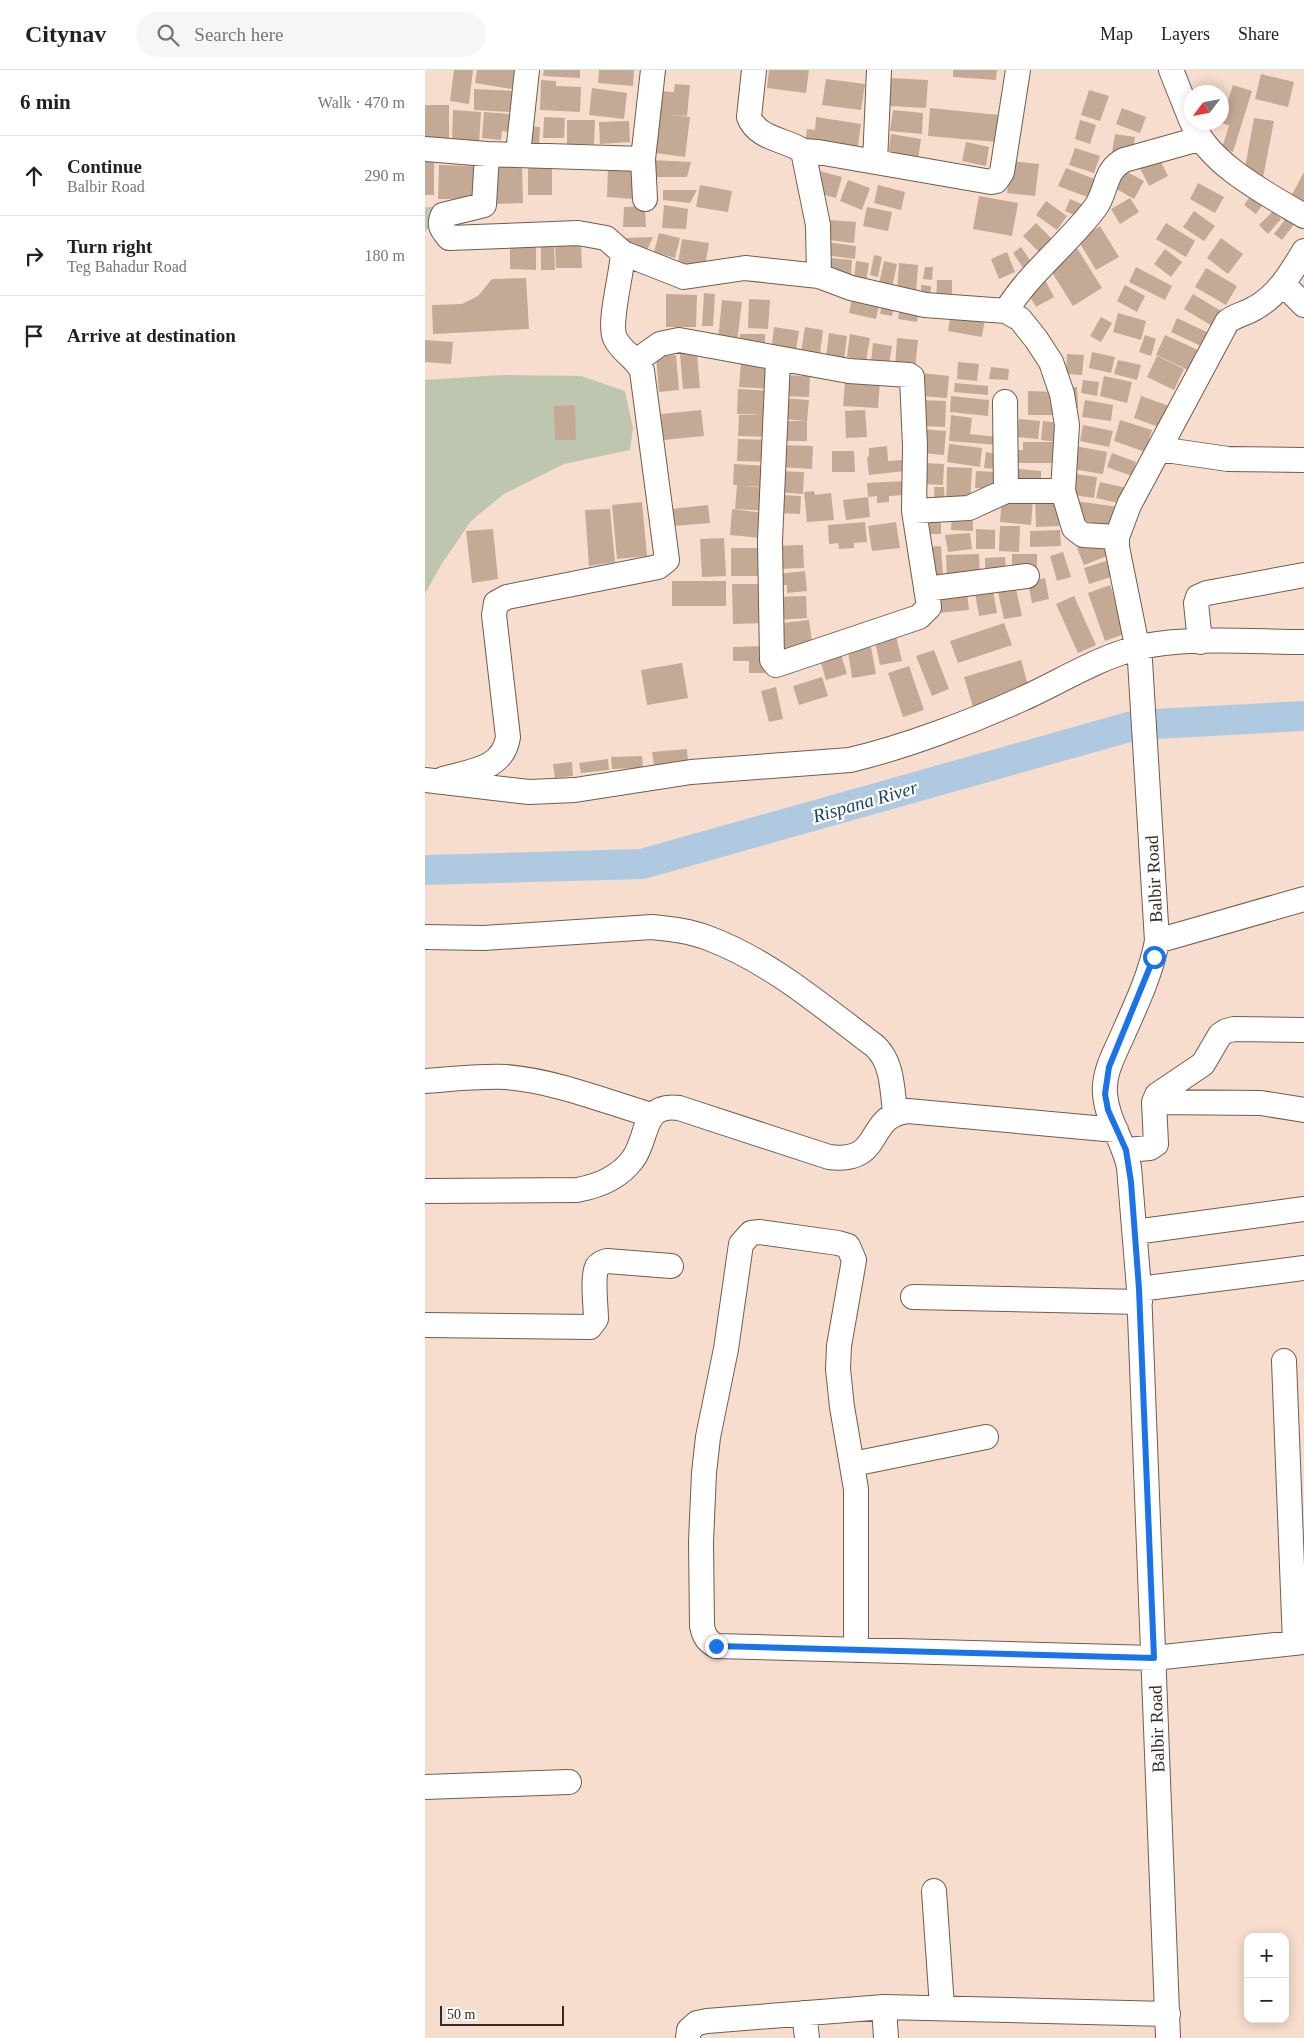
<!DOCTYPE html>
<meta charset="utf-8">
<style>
body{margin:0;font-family:Georgia,serif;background:#f6f6f6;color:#222}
.controls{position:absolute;right:15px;bottom:15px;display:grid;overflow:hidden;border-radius:10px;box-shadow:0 2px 12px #0003}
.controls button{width:45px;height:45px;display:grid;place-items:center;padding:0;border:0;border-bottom:1px solid #e0e0e0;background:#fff;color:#222;font:25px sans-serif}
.compass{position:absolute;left:759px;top:15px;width:45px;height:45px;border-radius:50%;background:#fff;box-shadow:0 2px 12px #0003;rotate:238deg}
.scale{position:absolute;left:15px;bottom:12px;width:124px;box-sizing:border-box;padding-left:5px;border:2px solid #342a24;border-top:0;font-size:14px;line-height:18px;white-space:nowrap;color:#342a24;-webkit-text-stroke:4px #fff;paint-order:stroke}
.stop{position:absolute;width:15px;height:15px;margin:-11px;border:4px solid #1a73e8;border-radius:50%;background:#fff}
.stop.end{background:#1a73e8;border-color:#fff;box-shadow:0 1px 5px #0008}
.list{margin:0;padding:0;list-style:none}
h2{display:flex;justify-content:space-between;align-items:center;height:65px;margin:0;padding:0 20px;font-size:21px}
h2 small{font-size:16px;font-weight:400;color:#767676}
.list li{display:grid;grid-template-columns:32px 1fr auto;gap:15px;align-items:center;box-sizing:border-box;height:80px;padding:0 20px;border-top:1px solid #e0e0e0}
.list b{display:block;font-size:19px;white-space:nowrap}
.list p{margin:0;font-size:16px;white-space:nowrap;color:#767676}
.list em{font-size:16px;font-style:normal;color:#767676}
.icon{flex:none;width:28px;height:28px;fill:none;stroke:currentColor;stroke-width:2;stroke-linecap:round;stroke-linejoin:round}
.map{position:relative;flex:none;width:879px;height:1968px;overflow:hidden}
header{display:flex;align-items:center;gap:30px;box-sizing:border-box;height:70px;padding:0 25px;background:#fff;border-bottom:1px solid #e0e0e0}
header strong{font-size:24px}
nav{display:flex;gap:28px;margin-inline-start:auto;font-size:18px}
.search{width:350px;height:45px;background:#f6f6f6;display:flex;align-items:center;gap:12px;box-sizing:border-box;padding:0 18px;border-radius:28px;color:#767676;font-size:19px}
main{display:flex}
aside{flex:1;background:#fff}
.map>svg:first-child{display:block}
.green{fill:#bfc6b0}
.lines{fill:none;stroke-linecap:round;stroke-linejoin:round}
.river{stroke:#aec9e0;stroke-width:30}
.building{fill:#c4aa94}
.minor-casing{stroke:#725c4f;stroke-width:26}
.minor{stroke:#fff;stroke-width:24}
.route{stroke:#1a73e8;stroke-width:6}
.labels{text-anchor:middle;stroke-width:4.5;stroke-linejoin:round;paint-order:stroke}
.street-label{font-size:18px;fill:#342a24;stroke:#fff}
.water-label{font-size:19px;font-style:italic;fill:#1b4566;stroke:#fff}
</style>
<header>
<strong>Citynav</strong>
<div class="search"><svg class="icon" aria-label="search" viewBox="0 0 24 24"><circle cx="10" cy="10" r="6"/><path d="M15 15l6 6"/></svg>Search here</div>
<nav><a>Map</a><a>Layers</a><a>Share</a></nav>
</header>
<main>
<aside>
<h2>6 min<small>Walk · 470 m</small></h2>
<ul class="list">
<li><svg class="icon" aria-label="ahead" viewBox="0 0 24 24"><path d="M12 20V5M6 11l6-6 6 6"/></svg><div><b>Continue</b><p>Balbir Road</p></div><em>290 m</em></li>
<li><svg class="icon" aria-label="right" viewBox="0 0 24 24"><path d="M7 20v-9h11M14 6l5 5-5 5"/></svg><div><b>Turn right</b><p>Teg Bahadur Road</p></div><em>180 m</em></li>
<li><svg class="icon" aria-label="arrive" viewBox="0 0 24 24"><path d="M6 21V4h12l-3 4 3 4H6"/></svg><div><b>Arrive at destination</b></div></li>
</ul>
</aside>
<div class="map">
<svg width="879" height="1968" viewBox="0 0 879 1968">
<rect width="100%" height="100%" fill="#f7ddcd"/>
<path class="green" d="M0,137H20L0,162Z
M76,305L156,306L200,321L208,358L205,380L139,394L79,424L46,451L16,495L0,524V310Z"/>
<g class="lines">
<path class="river" d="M0,800L217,794L711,655L879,646"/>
</g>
<path class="building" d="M29,0H48L44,34L25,31Z
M52,0H90L87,19L50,13Z
M119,0H155V8L118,6Z
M174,0H209L208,16L173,13Z
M344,0H384L381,23L342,18Z
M528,0H572L571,10L528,7Z
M836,4L869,12L863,37L830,29Z
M465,8L503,10L501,38L464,36Z
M401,9L440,14L436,40L397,35Z
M116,10L131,11V16L156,17L155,42L115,40Z
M250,14L265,15L262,46L245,45L265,47L260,87L230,83L232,21L249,22Z
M808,15L827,21L808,82L797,78L804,55L796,53Z
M167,18L202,23L199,49L164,45Z
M49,19L88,21L87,42L49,40Z
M664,20L684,26L675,51L656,45Z
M0,35H24V69H0Z
M505,38L574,45L572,72L503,66Z
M697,38L721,47L715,63L691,54Z
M28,40L56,42L54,74L27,73Z
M468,40L498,43L497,64L465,61Z
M59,42L85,44L84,62L77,61L76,70L57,68Z
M119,47L140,48L139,68H118Z
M391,47L436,54L432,83L380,76L382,59L390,60Z
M829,48L849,51L837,113L818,109Z
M142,50H170L169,74H142Z
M655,50L671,55L665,74L650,69Z
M204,51L205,72L175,74L174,52Z
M100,56L115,57L114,78L98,77Z
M466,64L496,69L493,90L463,85Z
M690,64L710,67L707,86L687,83Z
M541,72L564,77L561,96L537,91Z
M650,78L675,86L669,103L644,95Z
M733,86L743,106L724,116L714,96Z
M0,88H9V125H0Z
M227,90L266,92L262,107H227Z
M586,91L614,94L610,126L582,123Z
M97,93L98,133L64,134L63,94Z
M14,95L51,96V129H13Z
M691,96L719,111L709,129L681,113Z
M103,97H127V125H103Z
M183,98L210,100L208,129L182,127Z
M641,98L672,110L665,128L633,116Z
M395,101L417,107L411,128L389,122Z
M879,102V140L863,132Z
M423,110L445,118L437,140L415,131Z
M773,113L799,127L790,143L765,129Z
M275,115L307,121L303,142L271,137Z
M453,115L480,122L476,140L449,133Z
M238,120H272L265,133L238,130Z
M826,125L838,134L831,144L819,135Z
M554,126L593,133L587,166L548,159Z
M705,128L714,142L695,154L686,139Z
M645,129L661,136L656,148L640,141Z
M621,131L642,146L632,160L611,145Z
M239,135L263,139L261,159L237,158Z
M220,136L221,157H198L199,137Z
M442,137L467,142L463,161L438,156Z
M769,141L790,156L779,171L758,157Z
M848,141L856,149L843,164L834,155Z
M862,147L870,153L857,170L849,164Z
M404,150L431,152L429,173L403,170Z
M611,153L629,171L616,184L598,166Z
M741,153L770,171L761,187L731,169Z
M675,156L694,187L671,200L653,170Z
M234,163L255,168L250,188L229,182Z
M228,167L220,185L202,178L201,168Z
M796,168L818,184L803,204L782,188Z
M257,169L284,173L279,203L252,199Z
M402,172L431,176L430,189L400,185Z
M116,173H129L130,200H116Z
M130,174H156L157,198H131Z
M85,176H111V200L85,199Z
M596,177L609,196L601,202L588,183Z
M652,178L677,218L648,236L623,196Z
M740,179L757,192L746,207L729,194Z
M582,182L590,202L574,209L566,189Z
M449,185L457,187L453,207L445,205Z
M406,188L427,190L426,207L405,205Z
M431,191L444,193L440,219L428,217Z
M459,191L472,194L466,222L453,219Z
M474,193L493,195L491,223L472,222Z
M500,197H508L507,210L498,209Z
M711,197L747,216L740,230L704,212Z
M781,198L812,216L801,235L770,217Z
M101,208L104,259L8,264L7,235L37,234L53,226L67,209Z
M512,210H527V234L511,233Z
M620,210L629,227L611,237L601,220Z
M496,215L506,216L505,231H496Z
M700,215L720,226L712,242L692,231Z
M279,223L290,224L288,256H277Z
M241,224L272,225L271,257H241Z
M768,224L796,241L787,256L759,239Z
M324,229L345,230L343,259L323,258Z
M427,229L454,235L451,249L424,243Z
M297,230L317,232L312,272L293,270Z
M457,234L469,237L467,246L455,244Z
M475,236L494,239L492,252L473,249Z
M526,243L560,248L557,267L523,261Z
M693,243L721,251L716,270L688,262Z
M676,247L687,253L676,272L665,266Z
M752,248L784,263L778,277L746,262Z
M349,257L374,261L370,286L346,282Z
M380,257L398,260L394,292L375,289Z
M404,263L422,266L418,297L400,294Z
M315,264H340V277H314Z
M425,264L445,268L441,291L422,287Z
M720,265L731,269L726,286L714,282Z
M740,265L773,280L763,300L731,285Z
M472,268L493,270L490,299L470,297Z
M0,270L28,272L26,294L0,292Z
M448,273L467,276L464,294L446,292Z
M667,282L690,287L686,303L664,298Z
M272,283L275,318L258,319L255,284Z
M642,284L659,285L657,305L641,304Z
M251,285L254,320L234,322L231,287Z
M732,286L759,299L749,320L722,307Z
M693,290L716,295L712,310L689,304Z
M533,292L554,294L552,311L532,309Z
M316,293L348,295L346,319L314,317Z
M566,297L584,299L583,310L564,309Z
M497,303L524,306L522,328L495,326Z
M355,305L385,306L384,327L355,326Z
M679,306L707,312L702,333L675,326Z
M455,310L453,338L418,336L420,312Z
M658,310L674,312L672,326L656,323Z
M530,313L563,316V325L529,322Z
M652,317L653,338H640L639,318Z
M313,319L346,321V367L313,366L314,345H339L312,344Z
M603,321L628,322V345H603Z
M526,326L564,330L563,346L525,342Z
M716,326L750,338L742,360L709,348Z
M358,328L384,330L382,351L356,349Z
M494,330L521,331L520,357L493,356Z
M660,330L688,335L686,351L657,347Z
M150,335L151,370H130L129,336Z
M276,340L279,366L239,370L236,344Z
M440,340L442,367L421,368L420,341Z
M526,345L547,348L545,364L573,367V375L524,371Z
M594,349L615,351L613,369L592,367Z
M695,350L727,360L720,382L689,371Z
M362,351H382V371H362Z
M618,351L635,353L633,372L616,370Z
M658,355L688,361L684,377L655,371Z
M499,359L521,361L519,385L497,383Z
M313,369L345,370L344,392L312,391Z
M598,372H631V393H587V380H598Z
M524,374L557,378L555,397L522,392Z
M354,375L388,376L387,399L353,397Z
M462,376L463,391L478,390L480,401L444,405L442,387L444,386V378Z
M650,376L682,382L678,404L647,399Z
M407,381H429L430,402H407Z
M561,382L573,384L571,399L559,398Z
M687,383L711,392L707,406L682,397Z
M499,393L519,394L518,415L498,414Z
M309,394L344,396L343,417L317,416L344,418L342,441L310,439L312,415H308Z
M522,397L547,398L545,435L521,434Z
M584,398L616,401V415L583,413Z
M354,401L379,402L378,424L352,422Z
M551,401L572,402L571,419L550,418Z
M651,404L672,407L669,428L648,425Z
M479,411V425L464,426V432L452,433V426L443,427L442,413Z
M675,412L702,418L698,434L671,428Z
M509,417H519L520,435L510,436Z
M389,421L390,425L406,423L409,450L382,452L379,422Z
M357,425L376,426L375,444L356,443Z
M633,426L634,456L611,457L610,427Z
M443,427L445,447L421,450L418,430Z
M577,428L608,430L606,455L575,452Z
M651,431L693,437L689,465L665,461L666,452L649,450Z
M217,432L222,486L192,489L187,435Z
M283,435L285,453L248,456L246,439Z
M185,439L190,492L164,496L160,440Z
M307,439L339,443L336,468L305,465Z
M527,444L548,445V461L526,460Z
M496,446H516V464H495Z
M440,452L442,472L429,473V478L414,479L413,473L404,474L403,455Z
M471,452L475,478L447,481L443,456Z
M575,456H595L594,482L574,481Z
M68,459L73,509L47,513L41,461Z
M551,459L570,460V479H551Z
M635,460L636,476L605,477V461Z
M545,463L547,479L523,482L520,465Z
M678,467L685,485L659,495L652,478Z
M299,468L301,506L277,507L275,469Z
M378,475L379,498L353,499L346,476Z
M516,476L518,507L502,508L500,477Z
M306,478H337V506H306Z
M638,482L646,507L632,511L625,486Z
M554,484L555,507L522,508L521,485Z
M587,484H612V502H587Z
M580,487L581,501L560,502V488Z
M684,490L689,506L664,514L659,498Z
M380,501L382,521L362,523V515H353L352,504Z
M620,508L624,529L607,533L603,512Z
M247,511H301V536H247Z
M307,514H342V553L308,554Z
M590,514L597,546L579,549L572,518Z
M685,515L702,563L680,571L663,523Z
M568,520L572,543L554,546L550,523Z
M542,522L544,540L513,543L511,524Z
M381,526L382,548L353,550L352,527Z
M649,526L671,575L653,583L631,534Z
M384,550L388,578L353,589L348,554Z
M579,553L587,575L533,593L525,571Z
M471,566L477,591L455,595L450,571Z
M340,576V603H324V591H308V577Z
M446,577L451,604L427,608L423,581Z
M509,580L524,619L507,626L491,586Z
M416,584L422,604L401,610L395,589Z
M596,590L604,619L548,637L539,607Z
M257,593L263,628L222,635L216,600Z
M484,596L499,640L478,647L463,603Z
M397,607L403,626L374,635L368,616Z
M351,617L358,649L344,652L336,621Z
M262,679L263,692L229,695L227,682Z
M217,686L218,698L187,699L186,687Z
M183,689L184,700L156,703L154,693Z
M147,692L148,706L130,708L128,694Z"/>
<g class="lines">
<defs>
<path id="minor" d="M329,0L324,47C332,69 360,69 378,81L393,155L394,206
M746,0L766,50
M767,52C783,94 842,124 879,146
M0,79L62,84L218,89
M378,81L393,82L566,112L571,111L577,102L593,0
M62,84L59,135L18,145C13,156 17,159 24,168L153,163L181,168L198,183L259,207L320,198L394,206L426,218L500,235L581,241C605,202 642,175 670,138C682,122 679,100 699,90L774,69
M93,84L102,0
M450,92L454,0
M220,129L218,89L228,0
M859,215L879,235
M581,241L595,249L611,269L626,292L637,324L642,355L638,421L649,458L658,465L692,467
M211,291L235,274L254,270L424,301L484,305L487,307L490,376L489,441L504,537L494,547L351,595L347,590L345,471L353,290
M580,332L581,421
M734,379L803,389L879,390
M489,441L544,438L581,421H638
M501,519L602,506
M775,572L771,533L773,527L782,523L879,505
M18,709C45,701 78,700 83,667L69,545L71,533L82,527L233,497L242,490L217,301C211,287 196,282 190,268C183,253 197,204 198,183
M0,710L104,722L150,720L266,702L425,690C480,677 546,652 597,629C635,612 672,588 712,578C759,566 829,572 879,572
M0,867L59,868L227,857C246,859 265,861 283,868C345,891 398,937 450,976C468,993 467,1019 470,1042
M732,871L879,829
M0,1011C27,1009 54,1006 81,1007C130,1011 179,1031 226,1045
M729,1032L836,1033L879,1040
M701,1080L725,1078L731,1074L729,1032L732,1025L778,994L795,965L801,961L809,959L879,960
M0,1121L152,1120C174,1116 195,1107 208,1089C224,1067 216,1033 254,1038L404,1087C460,1094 439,1046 483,1041L691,1060
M710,1162L879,1139
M714,1219L879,1198
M488,1227L715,1232
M0,1255L165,1257L171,1249C171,1238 167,1207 172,1197C174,1194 178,1192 182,1191L246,1196
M859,1291L870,1573
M428,1394L561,1367
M431,1580V1419L417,1337L413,1299L414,1276L429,1190L423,1176L413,1173L335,1162L326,1163L316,1174L301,1279L283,1367L279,1403L276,1472L277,1556C279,1566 282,1571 291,1576L729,1588L879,1572
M0,1717L144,1712
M509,1821L517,1937
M459,1937L461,1968
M379,1943L382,1968
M263,1968L264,1960L272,1953L282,1951L459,1937L743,1944
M743,1968L714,1219L704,1097C699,1072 682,1050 680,1024C678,1002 691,981 699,962C712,933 726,903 732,871L715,591L692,477V467L704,435L802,252C810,245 820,244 830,238C853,225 866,203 879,181"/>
</defs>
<use href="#minor" class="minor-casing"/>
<use href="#minor" class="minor"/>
</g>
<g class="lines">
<path class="route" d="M291,1576L729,1588L714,1219L706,1112L701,1080L683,1040L680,1024L684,997L729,887"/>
</g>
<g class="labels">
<g class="street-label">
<text transform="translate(729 809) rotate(-93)" y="6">Balbir Road</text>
<text transform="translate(732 1659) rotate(-92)" y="6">Balbir Road</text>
</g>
<g class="water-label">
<text transform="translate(440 731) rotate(-16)" y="7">Rispana River</text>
</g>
</g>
</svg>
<div class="controls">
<button>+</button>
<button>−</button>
</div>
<svg class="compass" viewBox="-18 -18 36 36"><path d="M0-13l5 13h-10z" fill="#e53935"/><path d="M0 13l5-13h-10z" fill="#767676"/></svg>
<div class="scale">50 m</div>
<div class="stop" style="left:729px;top:887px"></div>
<div class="stop end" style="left:291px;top:1576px"></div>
</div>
</main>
